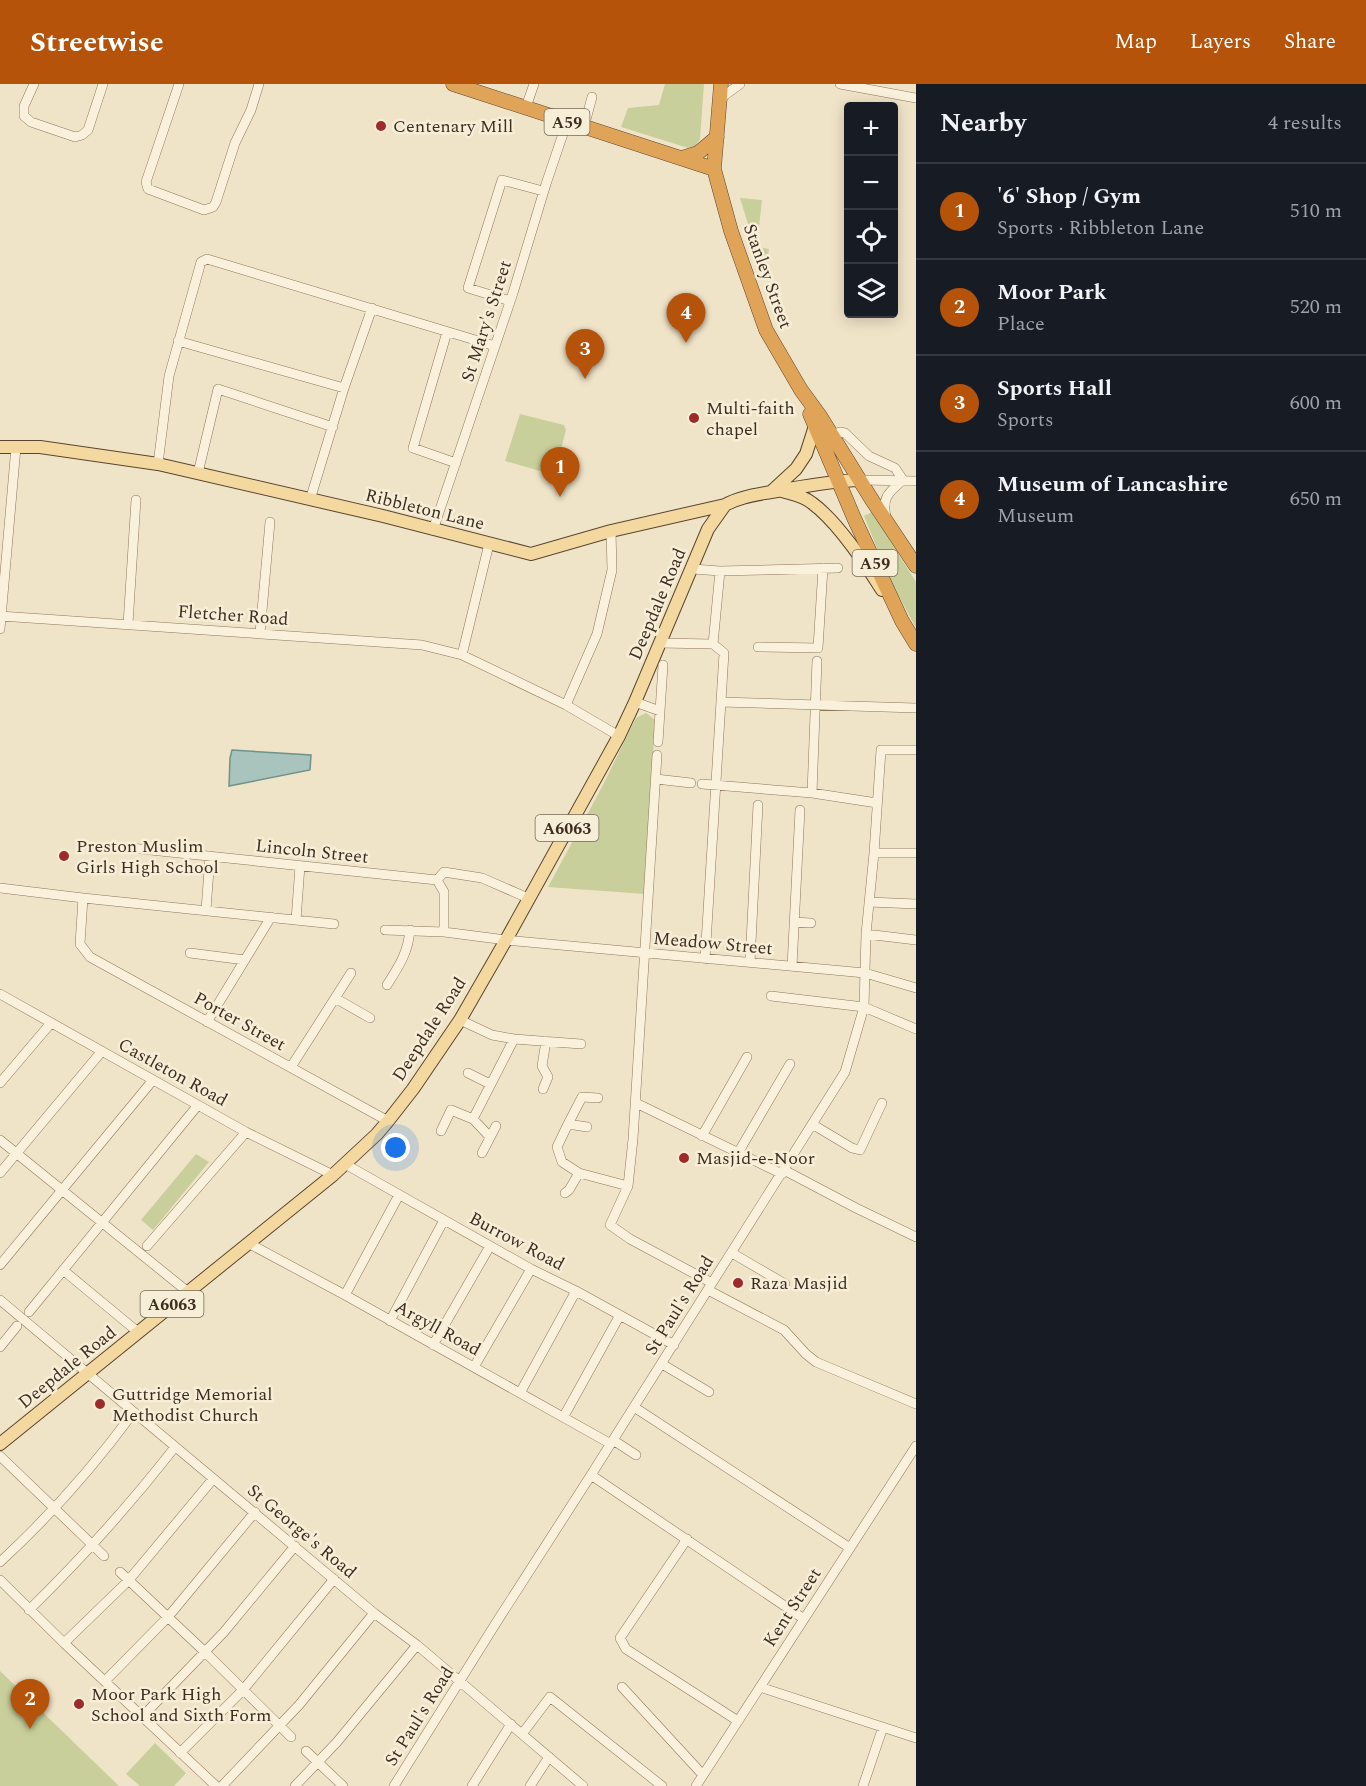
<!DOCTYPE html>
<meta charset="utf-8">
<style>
body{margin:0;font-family:Spectral,serif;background:#242831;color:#f1f3f6}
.controls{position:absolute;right:18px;top:18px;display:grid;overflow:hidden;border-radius:6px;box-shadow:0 3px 15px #0003}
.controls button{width:54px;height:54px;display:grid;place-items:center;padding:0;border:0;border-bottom:2px solid #363941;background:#171b24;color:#f1f3f6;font:30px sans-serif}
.you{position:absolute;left:396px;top:1064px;width:21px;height:21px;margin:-15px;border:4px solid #fff;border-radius:50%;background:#1a73e8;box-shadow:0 0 0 9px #1a73e833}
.badge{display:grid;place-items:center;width:39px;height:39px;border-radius:50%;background:#b45309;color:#fff;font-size:20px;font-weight:700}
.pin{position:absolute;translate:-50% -50px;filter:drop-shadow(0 2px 3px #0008)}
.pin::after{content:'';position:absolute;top:32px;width:21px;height:18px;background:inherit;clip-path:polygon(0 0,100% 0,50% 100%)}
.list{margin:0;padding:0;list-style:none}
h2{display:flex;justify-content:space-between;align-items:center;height:78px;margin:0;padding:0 24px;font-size:26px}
h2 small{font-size:20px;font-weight:400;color:#9ea1a6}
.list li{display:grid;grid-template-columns:39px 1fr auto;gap:18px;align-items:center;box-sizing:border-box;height:96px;padding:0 24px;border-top:2px solid #363941}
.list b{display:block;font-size:22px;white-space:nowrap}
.list p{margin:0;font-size:20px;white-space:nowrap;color:#9ea1a6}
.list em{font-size:20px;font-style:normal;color:#9ea1a6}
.icon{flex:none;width:33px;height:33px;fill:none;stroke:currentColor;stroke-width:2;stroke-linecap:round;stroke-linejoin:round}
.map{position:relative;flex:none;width:916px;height:1702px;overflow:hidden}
header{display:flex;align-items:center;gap:36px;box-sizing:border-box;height:84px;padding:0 30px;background:#b45309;color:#fff}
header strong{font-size:28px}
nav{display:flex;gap:33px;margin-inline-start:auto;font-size:21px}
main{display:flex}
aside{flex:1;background:#171b24}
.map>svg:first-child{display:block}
.green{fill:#c9cf9b}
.water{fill:#a9c4bc;stroke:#6f938a;stroke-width:1.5}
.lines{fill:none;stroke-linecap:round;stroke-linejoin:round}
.minor-casing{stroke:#8d765c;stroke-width:10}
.major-casing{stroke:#5b4430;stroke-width:14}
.highway-casing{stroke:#5b4430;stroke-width:15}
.minor{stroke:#faf1dc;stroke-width:9}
.major{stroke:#f3d9a0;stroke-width:12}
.highway{stroke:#e0a458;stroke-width:14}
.poi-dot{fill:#9e2a2b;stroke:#f7eed8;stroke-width:2}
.labels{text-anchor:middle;stroke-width:5;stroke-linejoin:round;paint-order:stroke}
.shield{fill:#f7eed8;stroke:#756857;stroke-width:1.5}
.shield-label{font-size:16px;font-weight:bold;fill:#3d2e20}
.poi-label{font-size:18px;fill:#3d2e20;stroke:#f7eed8;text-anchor:start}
.street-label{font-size:18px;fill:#3d2e20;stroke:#f7eed8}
</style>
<header>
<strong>Streetwise</strong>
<nav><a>Map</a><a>Layers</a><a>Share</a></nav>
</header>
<main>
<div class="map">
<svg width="916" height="1702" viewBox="0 0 916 1702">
<rect width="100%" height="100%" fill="#f0e4c8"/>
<path class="green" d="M665,0H704L700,55L695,62L688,64L621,43L628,24L659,21Z
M740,114L762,116L757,161L758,163L769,165L766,189H763Z
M520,330L564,341L566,346L554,391L505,377Z
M872,428L916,498V544L889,494L864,432Z
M646,629L655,636L645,810L548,803L603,701L636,634Z
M196,1070L209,1078L153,1146L141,1136Z
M0,1587L119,1702H0Z
M155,1659L186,1689L174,1702H140L126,1690Z"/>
<path class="water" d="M232,666L311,671L310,686L229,702L230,674Z"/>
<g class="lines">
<defs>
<path id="minor" d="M34,0L24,22V32L31,38L75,53L82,51L88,46L103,0
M179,0L146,98L148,105L204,126L213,123L216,118L235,59L251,26L259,0
M840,0L916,14
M720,18L725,11L740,0
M526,23L534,0
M584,43L592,13
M510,217L468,204L502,96L543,107
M447,248L413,364L456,379
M178,257L344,304
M831,351L840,348L845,349L869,372L895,384L903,396C888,409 882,413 886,433
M158,380L169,292L201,178L207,175L495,262
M198,389L218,305L333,343
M860,396L916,397
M310,416L344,304L372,224
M433,446L513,209L546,100L567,38
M693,485L720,487L838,484
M0,532L422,561L462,571L566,621L619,652
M128,540L136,416
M0,545L16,363
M260,549L270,438
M660,559L713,560
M758,563L818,564L823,484
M462,571L489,460
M635,618L660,627
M721,618L916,624
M566,621L597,550L612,486L611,447
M658,658L663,581
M657,671L633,1055L628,1102L610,1141L630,1155L712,1199
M656,695L691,699
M702,700L812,709L877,719
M812,709L817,577
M131,764L437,796L444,808V848
M874,769H916
M437,796L444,788L482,794L528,814
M0,804L83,814L334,840
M83,814L80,860L90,873L388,1037
M869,818L916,820
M206,826L210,772
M296,836L300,782
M794,838L811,839
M385,846L444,848L506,856L865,889L916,904
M866,850L916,856
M190,869L245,876
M705,875L724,569L713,560L720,487
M750,878L758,721
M792,882L800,726
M387,901C399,882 408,869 410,846
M0,910L246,1048L333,1091
M771,912L864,923L916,945
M335,914L370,934
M460,936L492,951L514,955L581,960
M207,938L271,833
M291,983L351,889
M468,989L490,1000
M0,999L51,939
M543,1005L548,993L542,982L546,957
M636,1019L782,1090
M473,1035L514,955
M568,1040L557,1063L562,1078L579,1089L628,1102
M812,1040L852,1064L860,1066L882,1019
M587,1043L568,1040L582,1013L598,1014
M441,1047L451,1026L473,1035L490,1053
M702,1052L747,973
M0,1056L188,1208
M482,1069L496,1042
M738,1069L790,980
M345,1080L531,1185L576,1207L674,1261
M784,1086L856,1124L916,1153
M0,1089L102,967
M565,1109L569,1106L579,1089
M248,1159L345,1211L611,1360
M147,1162L246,1048
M732,1169L785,1200
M0,1181L153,996
M63,1186L138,1248
M708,1206L784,1246L806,1270L816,1278L916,1320
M345,1211L399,1111
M0,1216L374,1529L417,1561L583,1702
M29,1228L198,1021
M390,1237L444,1136
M433,1261L490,1162
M0,1263L17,1242
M662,1280L709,1308
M474,1283L531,1185
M520,1309L576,1207
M634,1323L850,1464
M564,1332L620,1231
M613,1356L636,1371
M0,1372L104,1472
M591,1391L804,1535
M687,1455L620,1554L626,1565L738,1637
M0,1478C49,1433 94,1382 133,1329
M120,1488L205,1568L291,1653
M0,1496L64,1559L216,1702
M29,1526C83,1473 129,1422 175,1363
M64,1559L128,1497L213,1395
M105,1597L168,1533L255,1428
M622,1603L703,1691
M760,1603L916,1654
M142,1633L224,1548L295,1462
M522,1650L550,1613L662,1702
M306,1667L343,1702
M180,1669L243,1606L334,1495
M222,1702L299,1621L374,1529
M295,1702L337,1658L417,1561
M394,1702L496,1539L591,1391L845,988L864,923L866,850L874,769L881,666H916
M472,1702L511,1640
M530,1702L549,1673
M696,1702L916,1362
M863,1702L883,1643"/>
<path id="major" d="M0,363H40L158,380L383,432L531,470L611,447L725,421C739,413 755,411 771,408C801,403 829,397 860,396
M782,407C792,410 804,412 812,419C838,438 865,479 882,506
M771,408L796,385L806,370L815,342
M0,1360L333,1091L377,1050L388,1037L413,1005L460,936L506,856L619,652L635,618L708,445L725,421"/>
<path id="highway" d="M453,0L714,85
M721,0L714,85L731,147L766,246L801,306L820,332L872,416L916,482
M682,74L698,69L717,53
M810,330L854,434L902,537L916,560"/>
</defs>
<use href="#minor" class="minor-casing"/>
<use href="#major" class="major-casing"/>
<use href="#highway" class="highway-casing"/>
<use href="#minor" class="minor"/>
<use href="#major" class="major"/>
<use href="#highway" class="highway"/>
</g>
<g class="poi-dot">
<circle cx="381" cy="42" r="6"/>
<circle cx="694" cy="334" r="6"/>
<circle cx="64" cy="772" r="6"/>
<circle cx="684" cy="1074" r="6"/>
<circle cx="738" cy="1199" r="6"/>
<circle cx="100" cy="1320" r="6"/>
<circle cx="79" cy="1620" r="6"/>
</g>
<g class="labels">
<g class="shield">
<rect x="544.5" y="25" width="45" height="26" rx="4.5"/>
<rect x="852.5" y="466" width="45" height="26" rx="4.5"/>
<rect x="535.5" y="731" width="63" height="26" rx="4.5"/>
<rect x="140.5" y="1207" width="63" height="26" rx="4.5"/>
</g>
<g class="shield-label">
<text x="567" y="44">A59</text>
<text x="875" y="485">A59</text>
<text x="567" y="750">A6063</text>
<text x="172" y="1226">A6063</text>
</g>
<g class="poi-label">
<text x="393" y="48">Centenary Mill</text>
<text x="706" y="330">Multi-faith<tspan x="706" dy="21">chapel</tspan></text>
<text x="76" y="768">Preston Muslim<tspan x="76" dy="21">Girls High School</tspan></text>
<text x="696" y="1080">Masjid-e-Noor</text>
<text x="750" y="1205">Raza Masjid</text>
<text x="112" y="1316">Guttridge Memorial<tspan x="112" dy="21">Methodist Church</tspan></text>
<text x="91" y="1616">Moor Park High<tspan x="91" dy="21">School and Sixth Form</tspan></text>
</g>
<g class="street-label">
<text transform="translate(768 192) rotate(70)" y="6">Stanley Street</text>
<text transform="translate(486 237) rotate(-72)" y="6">St Mary's Street</text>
<text transform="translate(425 425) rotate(14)" y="6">Ribbleton Lane</text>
<text transform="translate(657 520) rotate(-67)" y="6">Deepdale Road</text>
<text transform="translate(233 531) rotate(4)" y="6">Fletcher Road</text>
<text transform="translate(312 767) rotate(6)" y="6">Lincoln Street</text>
<text transform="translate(713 859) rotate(5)" y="6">Meadow Street</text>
<text transform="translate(240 937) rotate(29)" y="6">Porter Street</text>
<text transform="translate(429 945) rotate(-57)" y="6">Deepdale Road</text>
<text transform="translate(173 988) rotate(29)" y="6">Castleton Road</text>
<text transform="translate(517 1157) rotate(28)" y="6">Burrow Road</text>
<text transform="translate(679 1221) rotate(-58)" y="6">St Paul's Road</text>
<text transform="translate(438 1244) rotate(29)" y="6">Argyll Road</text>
<text transform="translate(67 1283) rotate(-39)" y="6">Deepdale Road</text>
<text transform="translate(302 1447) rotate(40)" y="6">St George's Road</text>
<text transform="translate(792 1523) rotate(-57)" y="6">Kent Street</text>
<text transform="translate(419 1632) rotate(-58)" y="6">St Paul's Road</text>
</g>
</g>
</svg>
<div class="controls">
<button>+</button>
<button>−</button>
<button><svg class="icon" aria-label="locate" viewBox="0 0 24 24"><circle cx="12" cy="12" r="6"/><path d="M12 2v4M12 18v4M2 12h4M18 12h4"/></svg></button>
<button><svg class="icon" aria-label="layers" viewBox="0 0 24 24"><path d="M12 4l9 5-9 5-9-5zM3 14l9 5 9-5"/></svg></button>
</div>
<div class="you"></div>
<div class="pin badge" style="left:560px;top:413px">1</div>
<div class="pin badge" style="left:30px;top:1645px">2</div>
<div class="pin badge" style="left:585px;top:295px">3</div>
<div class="pin badge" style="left:686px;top:259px">4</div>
</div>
<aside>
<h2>Nearby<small>4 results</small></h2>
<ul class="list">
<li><span class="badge">1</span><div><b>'6' Shop / Gym</b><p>Sports · Ribbleton Lane</p></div><em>510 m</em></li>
<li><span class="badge">2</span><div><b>Moor Park</b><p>Place</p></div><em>520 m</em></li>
<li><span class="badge">3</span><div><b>Sports Hall</b><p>Sports</p></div><em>600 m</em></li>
<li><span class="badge">4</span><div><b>Museum of Lancashire</b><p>Museum</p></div><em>650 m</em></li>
</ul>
</aside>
</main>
